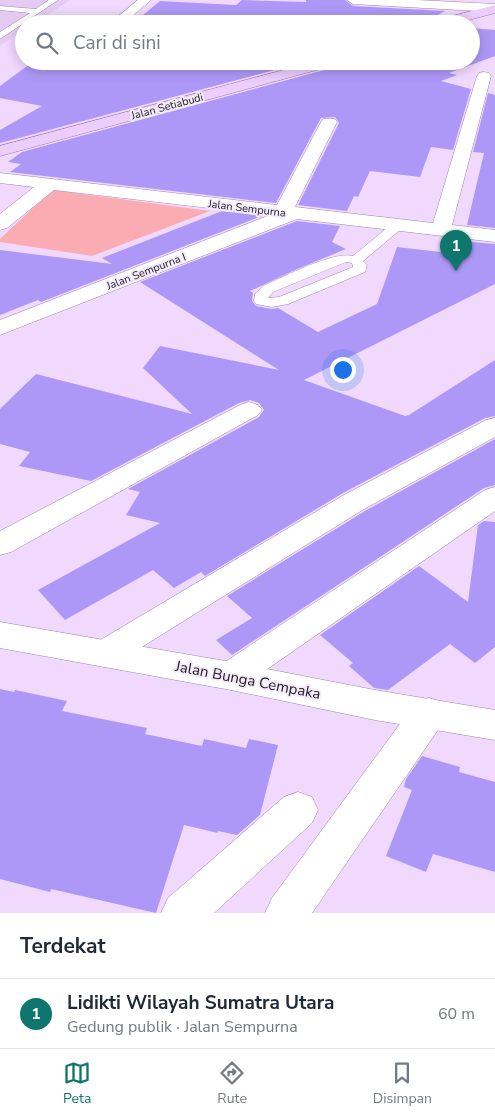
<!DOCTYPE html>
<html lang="id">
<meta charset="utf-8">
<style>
body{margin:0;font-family:"Nunito Sans",sans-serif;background:#f2f2f3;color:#1f2937}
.you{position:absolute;left:342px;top:369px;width:18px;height:18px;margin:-12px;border:4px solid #fff;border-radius:50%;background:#1a73e8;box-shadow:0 0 0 8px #1a73e833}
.badge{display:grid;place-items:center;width:32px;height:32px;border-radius:50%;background:#0f766e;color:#fff;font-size:16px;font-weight:700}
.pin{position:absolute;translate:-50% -41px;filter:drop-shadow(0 1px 2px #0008)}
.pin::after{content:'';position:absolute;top:26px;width:18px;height:15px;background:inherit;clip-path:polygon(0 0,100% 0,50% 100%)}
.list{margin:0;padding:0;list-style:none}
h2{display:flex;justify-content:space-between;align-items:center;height:65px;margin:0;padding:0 20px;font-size:21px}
h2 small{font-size:16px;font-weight:400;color:#747a83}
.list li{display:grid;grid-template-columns:32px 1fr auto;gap:15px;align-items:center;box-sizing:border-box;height:70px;padding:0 20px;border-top:1px solid #e0e1e3}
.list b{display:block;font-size:19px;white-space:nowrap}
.list p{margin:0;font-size:16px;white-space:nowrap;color:#747a83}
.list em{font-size:16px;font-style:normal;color:#747a83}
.icon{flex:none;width:28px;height:28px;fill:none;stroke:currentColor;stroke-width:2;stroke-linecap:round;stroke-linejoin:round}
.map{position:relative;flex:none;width:495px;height:913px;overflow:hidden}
.search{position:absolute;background:#fff;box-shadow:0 2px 12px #0003;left:15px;right:15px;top:15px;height:55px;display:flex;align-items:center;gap:12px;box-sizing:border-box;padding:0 18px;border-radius:28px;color:#747a83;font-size:19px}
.sheet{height:135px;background:#fff}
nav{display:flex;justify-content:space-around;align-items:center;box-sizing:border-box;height:70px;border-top:1px solid #e0e1e3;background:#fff;font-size:14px;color:#747a83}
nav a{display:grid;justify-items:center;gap:2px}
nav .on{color:#0f766e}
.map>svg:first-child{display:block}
.built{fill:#e5cbf4}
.green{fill:#fbacb3}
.building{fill:#ae98f7}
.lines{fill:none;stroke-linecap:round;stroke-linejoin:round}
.service-casing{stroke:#9c88a8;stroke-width:1}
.minor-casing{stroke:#9c88a8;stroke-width:1}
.tertiary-casing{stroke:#9c88a8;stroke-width:1}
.primary-casing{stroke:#9d7ab0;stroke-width:1}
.service{fill:#fff;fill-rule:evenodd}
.minor{fill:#fff;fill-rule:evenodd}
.tertiary{fill:#fff;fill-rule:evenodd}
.primary{fill:#eccefd;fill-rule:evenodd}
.labels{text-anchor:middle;stroke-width:4;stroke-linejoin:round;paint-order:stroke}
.far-street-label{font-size:11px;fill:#201824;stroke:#f5ecfa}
.near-street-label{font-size:15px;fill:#201824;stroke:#f5ecfa}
</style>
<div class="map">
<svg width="495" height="913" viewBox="0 0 495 913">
<rect width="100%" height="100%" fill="#f0d9fc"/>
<path class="built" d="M0,0H70L34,24H24V30L0,46Z"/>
<path class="green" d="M52,190L210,211L92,256L0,242V239Z"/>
<path class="building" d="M242,0L306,2V0H345L353,6L445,11L425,22L431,24H132L160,1L236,5Z
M57,20L107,24H51Z
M471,28L495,30V56L449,73L457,75L441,81L471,89L453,150L431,147L420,177L370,171L358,197L354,196L347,211L298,205L339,123L335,117L321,118L276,203L10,172L21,164L8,162L22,152L339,66L343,61H471Z
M34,61H309L0,143V130L42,106L0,98V86Z
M488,93L495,95V228L467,225L484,153L473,152Z
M222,211L262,216L41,302L38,300L0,315V250L112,264L102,258Z
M297,221L340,226L332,242L346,249L295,270L250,291L253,293L252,301L256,306L272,309L278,308L318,332L377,304L397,247L458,254L461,241L495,244V284L304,380L405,416L409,415L495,360V416L485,418L343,493L205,576L201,572L174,588L153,570L65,620L38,590L160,523L126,515L140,492L128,489L259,417L264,410L259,403L250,400L239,403L91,481L19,466L30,452L0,444V409L36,374L192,414L143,368L160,346L279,370L140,282Z
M495,439V485L484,488L232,655L216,640L252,618L227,596L365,511Z
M484,521L495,522V647L475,663L450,644L388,690L374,688L349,666L353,663L320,635L419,566L468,602L478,525Z
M0,689L14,692L15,690L67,701L62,711L147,728L145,734L202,746L204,739L246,748L249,739L278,745L260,815L237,835L218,831V833L184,825L156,913L51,889L50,892L0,879Z
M422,756L460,767L459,772L495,782V872L433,854L426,872L386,856L412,790L404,787L406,779Z"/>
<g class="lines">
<defs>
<path id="service" d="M49,0H58L0,39V32L30,13L0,10V6L36,9Z
M397,222L403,226L401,229L363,261L367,265L365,272L288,304L272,307L256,304L254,301L255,294L263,286C284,277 333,251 353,256L393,223ZM346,262L352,263L353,267L279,297L268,298L273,292Z"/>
<path id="minor" d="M138,0H151L123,24H109Z
M484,72L489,73L491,76L452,225L495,230V242L297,219L0,335V320L270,215L54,190L7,228L0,230V214L34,187L0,183V173L277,205L321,122L323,119H335L337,122L295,207L433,223L477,76L479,73Z
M249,402L258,405L262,410L258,415L11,552L0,555V531L240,405Z
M495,418V437L364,509L116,663L104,667L92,663L87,654L92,645L344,495L486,420Z
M495,487V511L243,686L231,690L219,686L214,676L219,666L485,490Z
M429,698L442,702L447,713L442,724L312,913H265L272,898L416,702Z
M298,792L312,797L318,810L312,823L214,913H161L168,898L284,797Z"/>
<path id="tertiary" d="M347,0H417L495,4V12L353,4Z
M0,622L231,662L375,690L495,710V740L375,720L231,690L0,648Z"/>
<path id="primary" d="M495,5V13L454,24H433L434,21Z
M317,61H341L339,64L0,156V146Z"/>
</defs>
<use href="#service" class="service-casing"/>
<use href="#minor" class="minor-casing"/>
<use href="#tertiary" class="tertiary-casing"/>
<use href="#primary" class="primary-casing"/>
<use href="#service" class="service"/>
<use href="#minor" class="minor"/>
<use href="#tertiary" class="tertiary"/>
<use href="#primary" class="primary"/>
</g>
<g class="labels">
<g class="far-street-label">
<text transform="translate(167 106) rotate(-15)" y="4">Jalan Setiabudi</text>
<text transform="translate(247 208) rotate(7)" y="4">Jalan Sempurna</text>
<text transform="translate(146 271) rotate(-21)" y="4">Jalan Sempurna I</text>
</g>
<g class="near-street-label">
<text transform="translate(248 680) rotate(11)" y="5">Jalan Bunga Cempaka</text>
</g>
</g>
</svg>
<div class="you"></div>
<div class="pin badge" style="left:456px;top:271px">1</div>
<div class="search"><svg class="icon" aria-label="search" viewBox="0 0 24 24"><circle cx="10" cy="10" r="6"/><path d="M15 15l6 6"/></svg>Cari di sini</div>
</div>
<section class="sheet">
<h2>Terdekat<small></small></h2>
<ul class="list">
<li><span class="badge">1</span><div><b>Lidikti Wilayah Sumatra Utara</b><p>Gedung publik · Jalan Sempurna</p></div><em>60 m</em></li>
</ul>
</section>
<nav>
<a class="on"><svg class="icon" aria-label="map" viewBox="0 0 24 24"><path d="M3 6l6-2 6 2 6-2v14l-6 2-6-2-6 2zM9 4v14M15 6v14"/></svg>Peta</a>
<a><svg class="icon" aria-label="directions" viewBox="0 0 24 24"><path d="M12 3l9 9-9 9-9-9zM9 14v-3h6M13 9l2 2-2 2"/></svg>Rute</a>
<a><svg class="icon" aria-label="saved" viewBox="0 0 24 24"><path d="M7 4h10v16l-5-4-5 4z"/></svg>Disimpan</a>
</nav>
